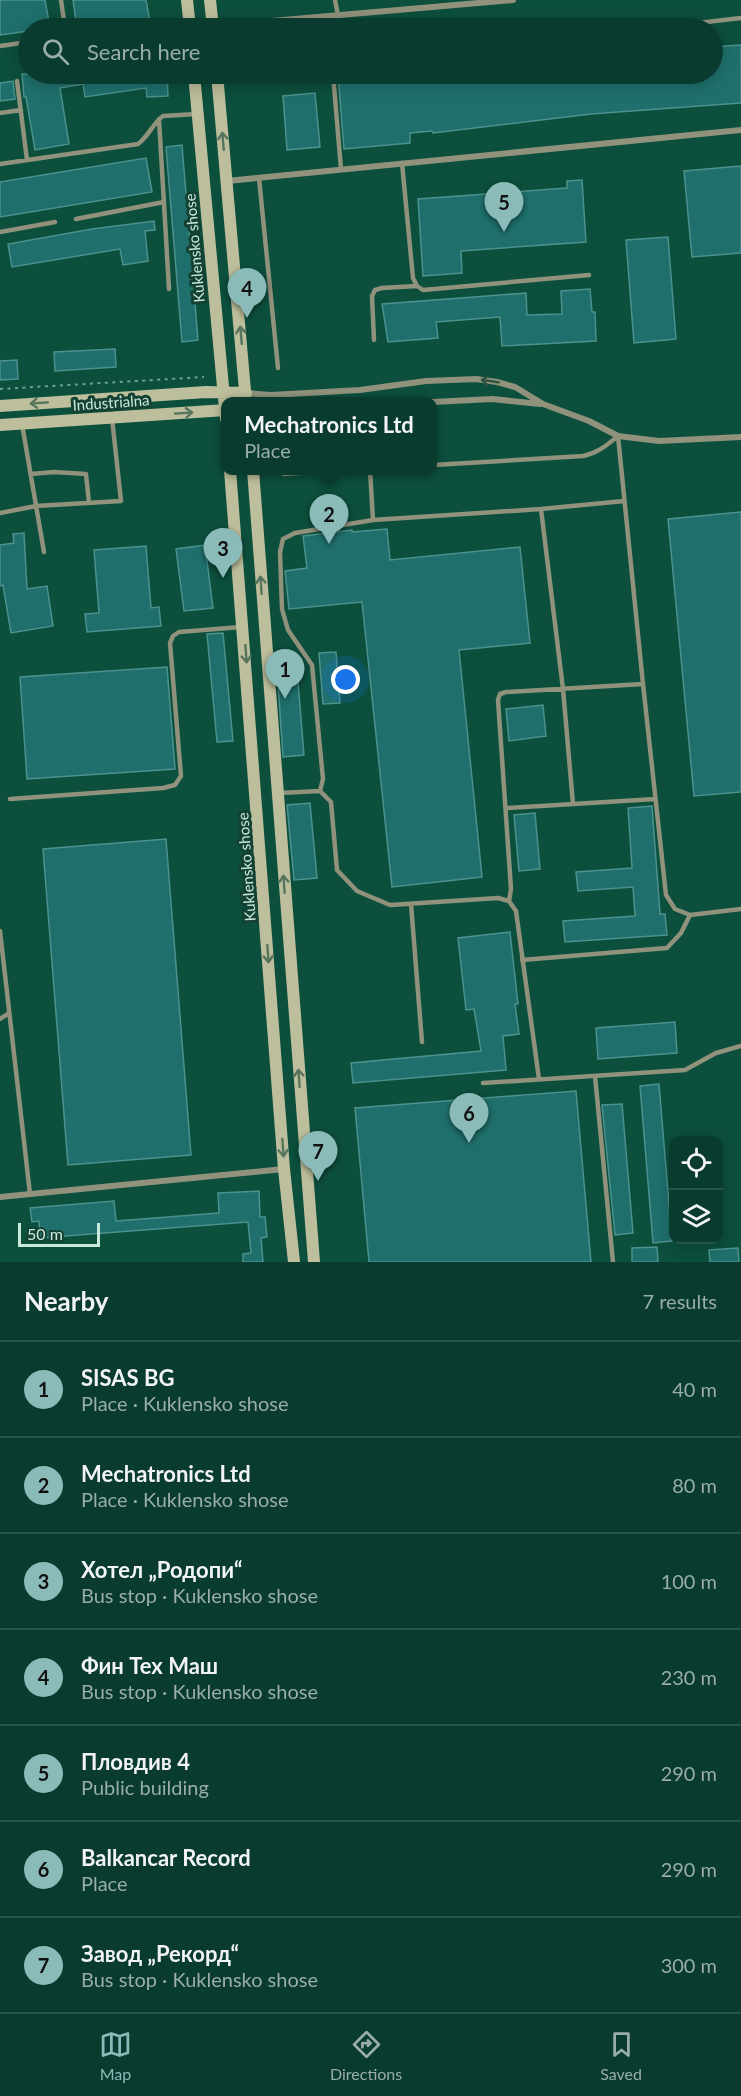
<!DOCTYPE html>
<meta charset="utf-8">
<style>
body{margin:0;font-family:Lato,sans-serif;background:#17463a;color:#f1f3f6}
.controls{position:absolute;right:18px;bottom:18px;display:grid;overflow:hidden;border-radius:12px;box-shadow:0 3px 15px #0003}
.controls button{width:54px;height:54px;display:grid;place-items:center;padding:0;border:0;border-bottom:2px solid #29554a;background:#093b2e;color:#f1f3f6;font:30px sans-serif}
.scale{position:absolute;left:18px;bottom:15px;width:82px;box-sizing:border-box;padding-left:6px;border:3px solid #c9e7db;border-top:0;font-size:16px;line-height:21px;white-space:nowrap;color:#c9e7db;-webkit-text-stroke:4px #134234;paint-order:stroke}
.you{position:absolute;left:346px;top:680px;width:21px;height:21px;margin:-15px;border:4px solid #fff;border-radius:50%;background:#1a73e8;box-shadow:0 0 0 9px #1a73e833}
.badge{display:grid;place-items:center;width:39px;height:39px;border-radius:50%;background:#8bbbb9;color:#111;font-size:20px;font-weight:700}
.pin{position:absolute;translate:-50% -50px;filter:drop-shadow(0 2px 3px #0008)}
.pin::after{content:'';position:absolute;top:32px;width:21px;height:18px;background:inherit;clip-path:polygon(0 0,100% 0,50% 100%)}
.popup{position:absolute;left:221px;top:397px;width:216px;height:78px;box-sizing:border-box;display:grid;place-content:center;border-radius:12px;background:#093b2e;filter:drop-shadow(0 2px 4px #0005);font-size:20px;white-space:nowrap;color:#99adaa}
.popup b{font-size:22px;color:#f1f3f6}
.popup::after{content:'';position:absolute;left:50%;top:100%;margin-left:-12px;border:12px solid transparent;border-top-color:#093b2e}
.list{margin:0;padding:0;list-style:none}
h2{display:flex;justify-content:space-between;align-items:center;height:78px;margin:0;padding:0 24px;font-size:26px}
h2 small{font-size:20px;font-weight:400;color:#99adaa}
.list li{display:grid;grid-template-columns:39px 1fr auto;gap:18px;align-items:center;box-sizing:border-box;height:96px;padding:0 24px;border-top:2px solid #29554a}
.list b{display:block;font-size:22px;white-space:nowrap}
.list p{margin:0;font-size:20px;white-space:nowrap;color:#99adaa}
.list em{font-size:20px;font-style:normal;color:#99adaa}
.icon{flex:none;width:33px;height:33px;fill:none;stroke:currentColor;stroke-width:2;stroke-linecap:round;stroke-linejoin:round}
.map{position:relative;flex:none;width:741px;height:1262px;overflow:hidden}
.search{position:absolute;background:#093b2e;box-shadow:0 3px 15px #0003;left:18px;right:18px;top:18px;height:66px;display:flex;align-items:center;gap:15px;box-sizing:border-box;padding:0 21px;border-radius:33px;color:#99adaa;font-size:22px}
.sheet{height:750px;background:#093b2e}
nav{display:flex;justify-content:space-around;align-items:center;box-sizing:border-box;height:84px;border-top:2px solid #29554a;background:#093b2e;font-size:16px;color:#99adaa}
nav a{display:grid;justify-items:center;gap:3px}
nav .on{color:#8bbbb9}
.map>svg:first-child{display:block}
.building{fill:#1f706c;stroke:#4c918d;stroke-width:1.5}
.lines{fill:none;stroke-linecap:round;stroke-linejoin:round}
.path{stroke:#709f90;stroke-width:2;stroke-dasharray:3 4.5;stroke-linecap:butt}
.lane{stroke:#91927c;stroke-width:4.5}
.street{stroke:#91927c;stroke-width:6}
.secondary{stroke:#bdbe9b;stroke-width:12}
.oneway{stroke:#57745d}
.oneway2{stroke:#2c5242}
.labels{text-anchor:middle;stroke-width:6;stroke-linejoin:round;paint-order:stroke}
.street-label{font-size:15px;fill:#c9e7db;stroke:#134234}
</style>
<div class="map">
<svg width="741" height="1262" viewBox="0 0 741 1262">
<rect width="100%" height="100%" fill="#0c4f3d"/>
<path class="building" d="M0,0H45L50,28H28V31L0,35Z
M73,0H146L151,27L77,28Z
M741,45V103L591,114L433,133L432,131L410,133V143L344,149L338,75L427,74L428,82L499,74H712V47Z
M22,74H167L168,96L147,97L146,88L85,97L83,84L60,88L69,144L35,150L26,97H24Z
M13,81L15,99L0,101V83Z
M315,93L320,147L287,150L283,96Z
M182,145L198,340L182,342L166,147Z
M146,158L152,192L0,217V182Z
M741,166V253L692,257L684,171Z
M582,180L586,242L461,251L462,273L423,276L418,199L567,188V181Z
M154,221L155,230L145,231L148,261L123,265L120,249L12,267L8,244L92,229Z
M668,237L676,339L634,343L626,240Z
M590,289L592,312H595L596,341L502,346L500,317L436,322L438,338L388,342L382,304L526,293L527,315L562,314L561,291Z
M115,349L116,367L55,371L54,352Z
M17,360L18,379L0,380V361Z
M741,512V792L694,796L668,519Z
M387,529L390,560L520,547L530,643L459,650L482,877L392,887L362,602L289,609L285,571L307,568L303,536L352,530V532Z
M24,533L27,589L47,586L53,626L11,633L3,585L0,586V545L14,543L13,534Z
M205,545L213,608L184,611L176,549Z
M146,546L151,608L159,607L161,626L87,632L85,614L99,613L94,550Z
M223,633L233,741L217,742L207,634Z
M336,652L340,703L323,704L319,653Z
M167,667L175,769L27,779L20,677Z
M298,682L304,755L283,757L278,684Z
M543,705L546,736L509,741L506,709Z
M310,803L317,878L294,880L287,805Z
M652,806L660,914H665L667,935L565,942L563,921L635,916L633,887L578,891L576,872L632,868L628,808Z
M535,813L540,869L519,871L514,815Z
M166,839L191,1155L68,1165L43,849Z
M510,932L518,1004H515L519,1034L503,1036L506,1070L353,1083L351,1063L481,1051L474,1009L466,1010L458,938Z
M675,1022L677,1053L598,1059L596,1028Z
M659,1084L672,1241L653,1243L640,1086Z
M576,1091L591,1262H369L355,1108Z
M622,1104L633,1233L615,1235L602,1105Z
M259,1191L260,1217H265L267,1237L261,1238L263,1262H243V1254L251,1253L248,1222L40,1238L39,1221L32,1222L30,1208L114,1201L116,1221L219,1213L218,1193Z
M657,1247L658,1262H632V1248Z
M738,1248L739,1262H710L709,1250Z"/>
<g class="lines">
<path class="path" d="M0,389L204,377"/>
<path class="lane" d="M61,0L65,28
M335,0L338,15
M636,28L672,26L741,18
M0,46L28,42
M333,74L341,169
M17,81L27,160
M0,113L21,110
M159,119L169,289
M402,163L413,278L417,286L423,290L589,275
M0,164L138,144C149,136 153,123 163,116L196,114
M259,178L278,368
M76,219L164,202
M0,232L55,222
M374,340L372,296L375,290L382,288L417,286
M22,424L44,552
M618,436L643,684L666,895L675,909L690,915
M433,465L583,456C598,453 607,445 618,436
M370,470L373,520L541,509L624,501
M31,474L54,472L86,474L89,503
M284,474L343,470
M541,509L563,689L573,804
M0,513L36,506L121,501L112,418
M320,791L323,779L312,665L288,630L282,609L280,552L283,539L295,533L373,520
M279,793L320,791L331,802L337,870L357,891L390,905L498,898L509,901L516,911L539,1079
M10,799L163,788L175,785L181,776L170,643L173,636L179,632L241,627
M507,808L655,799
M509,901L511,889L498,700L500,694L506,692L643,684
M411,904L422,1042
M0,931L30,1194
M522,960L667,948L681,933L690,915L741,909
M0,1019L9,1013
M595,1076L613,1262
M483,1083L685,1070L716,1053L741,1046"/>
<path class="street" d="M213,26L513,0
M227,181L741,130
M246,393L271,395L360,390L426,381L476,379L497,382L515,387L543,404L589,421L618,436L659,441L741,437
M433,402L492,399L540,404
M0,1197L284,1169"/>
<path class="secondary" d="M187,0L190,28
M210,0L213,28
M194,74L226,419
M217,74L246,402
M0,406L206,392L246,393
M0,425L226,410
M230,470L284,1169L294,1262
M253,470L314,1262"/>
</g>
<defs><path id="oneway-shaft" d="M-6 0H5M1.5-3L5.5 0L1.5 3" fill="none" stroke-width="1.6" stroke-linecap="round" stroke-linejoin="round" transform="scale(1.5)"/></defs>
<g class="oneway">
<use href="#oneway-shaft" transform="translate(223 141) rotate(-95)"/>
<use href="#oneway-shaft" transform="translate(241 335) rotate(-95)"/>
<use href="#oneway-shaft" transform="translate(39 403) rotate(176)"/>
<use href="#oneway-shaft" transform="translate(184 413) rotate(-4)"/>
<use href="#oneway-shaft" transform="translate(261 585) rotate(-94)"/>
<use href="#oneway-shaft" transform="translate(246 654) rotate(86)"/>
<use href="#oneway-shaft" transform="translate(284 884) rotate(-94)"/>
<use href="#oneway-shaft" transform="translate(268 954) rotate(86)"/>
<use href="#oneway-shaft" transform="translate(299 1078) rotate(-94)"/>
<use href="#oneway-shaft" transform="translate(283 1148) rotate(86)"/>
</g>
<use class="oneway2" href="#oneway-shaft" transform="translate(490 381) rotate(-171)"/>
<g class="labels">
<g class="street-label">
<text transform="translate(195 248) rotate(-95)" y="5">Kuklensko shose</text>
<text transform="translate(111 403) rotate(-4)" y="5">Industrialna</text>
<text transform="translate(247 867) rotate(-94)" y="5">Kuklensko shose</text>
</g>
</g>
</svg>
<div class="controls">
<button><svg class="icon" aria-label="locate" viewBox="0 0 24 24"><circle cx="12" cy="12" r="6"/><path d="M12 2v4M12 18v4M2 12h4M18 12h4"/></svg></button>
<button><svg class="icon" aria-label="layers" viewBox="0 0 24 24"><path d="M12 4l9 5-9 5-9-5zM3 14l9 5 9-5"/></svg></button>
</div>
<div class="scale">50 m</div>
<div class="you"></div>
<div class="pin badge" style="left:285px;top:699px">1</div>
<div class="pin badge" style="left:329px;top:544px">2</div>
<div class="popup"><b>Mechatronics Ltd</b>Place</div>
<div class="pin badge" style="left:223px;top:578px">3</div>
<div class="pin badge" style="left:247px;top:318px">4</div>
<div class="pin badge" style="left:504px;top:232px">5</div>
<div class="pin badge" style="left:469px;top:1143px">6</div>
<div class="pin badge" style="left:318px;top:1181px">7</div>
<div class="search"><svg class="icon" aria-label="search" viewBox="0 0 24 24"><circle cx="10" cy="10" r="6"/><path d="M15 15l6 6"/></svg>Search here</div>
</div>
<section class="sheet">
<h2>Nearby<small>7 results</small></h2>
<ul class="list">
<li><span class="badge">1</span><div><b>SISAS BG</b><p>Place · Kuklensko shose</p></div><em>40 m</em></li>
<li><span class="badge">2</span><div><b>Mechatronics Ltd</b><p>Place · Kuklensko shose</p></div><em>80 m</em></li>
<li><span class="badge">3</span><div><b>Хотел „Родопи“</b><p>Bus stop · Kuklensko shose</p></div><em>100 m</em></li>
<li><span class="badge">4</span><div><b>Фин Тех Маш</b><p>Bus stop · Kuklensko shose</p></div><em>230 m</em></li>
<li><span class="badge">5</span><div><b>Пловдив 4</b><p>Public building</p></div><em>290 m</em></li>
<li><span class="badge">6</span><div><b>Balkancar Record</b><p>Place</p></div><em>290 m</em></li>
<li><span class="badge">7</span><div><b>Завод „Рекорд“</b><p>Bus stop · Kuklensko shose</p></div><em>300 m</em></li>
</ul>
</section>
<nav>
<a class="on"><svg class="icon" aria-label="map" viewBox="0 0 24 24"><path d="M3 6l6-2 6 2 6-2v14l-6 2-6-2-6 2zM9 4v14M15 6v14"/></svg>Map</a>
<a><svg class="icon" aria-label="directions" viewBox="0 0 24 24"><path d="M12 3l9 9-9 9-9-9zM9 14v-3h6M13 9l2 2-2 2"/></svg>Directions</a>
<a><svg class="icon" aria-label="saved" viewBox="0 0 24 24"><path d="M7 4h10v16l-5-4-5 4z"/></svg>Saved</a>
</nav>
